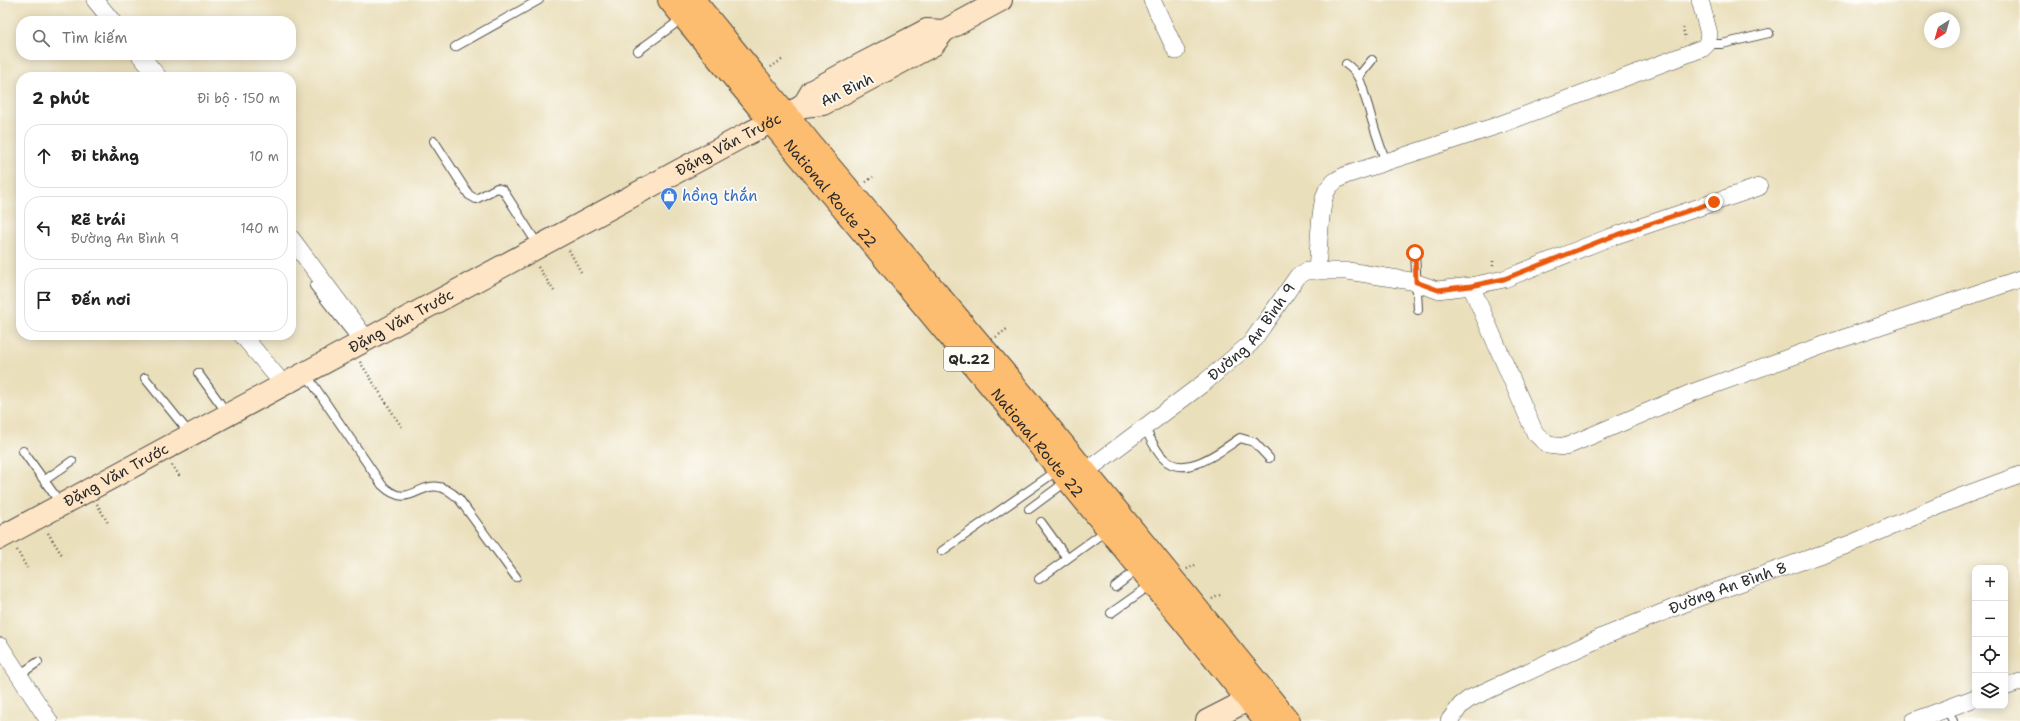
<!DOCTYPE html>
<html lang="vi">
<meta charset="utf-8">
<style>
body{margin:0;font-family:"Shantell Sans",sans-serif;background:#f6f6f6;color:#222}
.controls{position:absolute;right:12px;bottom:12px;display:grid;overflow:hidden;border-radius:8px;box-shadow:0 2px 10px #0003}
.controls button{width:36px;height:36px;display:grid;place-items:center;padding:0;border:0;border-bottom:1px solid #e0e0e0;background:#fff;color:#222;font:20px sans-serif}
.compass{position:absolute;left:1924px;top:12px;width:36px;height:36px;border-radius:50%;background:#fff;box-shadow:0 2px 10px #0003;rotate:217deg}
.stop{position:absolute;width:12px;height:12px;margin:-9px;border:3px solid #ea580c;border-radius:50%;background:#fff}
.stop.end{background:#ea580c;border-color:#fff;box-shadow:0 1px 4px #0008}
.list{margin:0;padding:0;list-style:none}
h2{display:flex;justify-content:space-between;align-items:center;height:52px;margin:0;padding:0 16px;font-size:17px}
h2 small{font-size:13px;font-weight:400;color:#767676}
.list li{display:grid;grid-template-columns:26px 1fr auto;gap:12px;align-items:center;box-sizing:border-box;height:64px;margin:0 8px 8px;padding:0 8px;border:1px solid #e0e0e0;border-radius:16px}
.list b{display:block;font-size:15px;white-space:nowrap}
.list p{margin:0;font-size:13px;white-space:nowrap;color:#767676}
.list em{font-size:13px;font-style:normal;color:#767676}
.icon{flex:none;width:22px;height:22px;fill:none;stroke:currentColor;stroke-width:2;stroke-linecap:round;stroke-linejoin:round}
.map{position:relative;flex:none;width:2020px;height:721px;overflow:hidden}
.search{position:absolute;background:#fff;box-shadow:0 2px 10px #0003;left:16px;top:16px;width:280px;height:44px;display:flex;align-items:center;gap:10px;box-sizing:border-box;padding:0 14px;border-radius:16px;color:#767676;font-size:15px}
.panel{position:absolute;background:#fff;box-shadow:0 2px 10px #0003;left:16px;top:72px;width:280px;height:268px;border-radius:16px}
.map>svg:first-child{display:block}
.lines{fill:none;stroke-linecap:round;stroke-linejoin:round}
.lane-casing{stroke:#484641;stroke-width:10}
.street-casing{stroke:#484641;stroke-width:18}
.secondary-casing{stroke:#484641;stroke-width:24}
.highway-casing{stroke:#484641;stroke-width:24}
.path{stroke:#484641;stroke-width:2.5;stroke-dasharray:1 3;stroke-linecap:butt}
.lane{stroke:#fff;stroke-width:8}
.street{stroke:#fff;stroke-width:17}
.secondary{stroke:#fee5c5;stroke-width:22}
.highway{stroke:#fcbd6f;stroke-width:22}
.route{stroke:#ea580c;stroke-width:5}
.labels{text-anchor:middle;stroke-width:3.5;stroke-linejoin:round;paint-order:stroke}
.shield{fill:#fdfcf7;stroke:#6a6a68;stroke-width:1}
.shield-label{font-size:14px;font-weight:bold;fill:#2b2b2b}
.street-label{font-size:15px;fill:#2b2b2b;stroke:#fdfcf7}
.shop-label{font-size:15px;fill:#366cbe;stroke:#fdfcf7;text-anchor:start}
</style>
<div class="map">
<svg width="2020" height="721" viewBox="0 0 2020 721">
<rect width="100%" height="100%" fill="#fdfcf7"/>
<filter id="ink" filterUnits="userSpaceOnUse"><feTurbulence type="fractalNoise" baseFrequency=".025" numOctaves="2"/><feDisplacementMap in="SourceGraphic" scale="8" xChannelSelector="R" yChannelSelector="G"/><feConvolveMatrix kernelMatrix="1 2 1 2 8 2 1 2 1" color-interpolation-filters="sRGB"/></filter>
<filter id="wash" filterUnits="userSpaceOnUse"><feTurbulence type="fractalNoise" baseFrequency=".012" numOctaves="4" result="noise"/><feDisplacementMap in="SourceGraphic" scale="16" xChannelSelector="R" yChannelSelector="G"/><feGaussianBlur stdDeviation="0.9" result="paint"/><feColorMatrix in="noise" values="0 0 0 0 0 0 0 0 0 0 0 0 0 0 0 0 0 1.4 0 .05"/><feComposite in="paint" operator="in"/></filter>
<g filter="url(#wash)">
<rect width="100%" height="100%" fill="#eadfbb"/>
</g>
<g filter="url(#ink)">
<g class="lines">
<defs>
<path id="lane" d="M1707,44H1722L1769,33
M455,47L539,0
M638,51L683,18
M1346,64C1362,75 1362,89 1368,106C1373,125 1379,143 1386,162
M1359,76L1372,60
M434,141L469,195L476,199L497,188L503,190L538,245
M1415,253L1418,310
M314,286L359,343
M198,373L227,413
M306,374L382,485C415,517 422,464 459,499L516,577
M145,378L190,434
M1144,427C1150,437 1155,450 1163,458C1184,481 1222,450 1240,438L1254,442L1269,458
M23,451L61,504
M45,480L72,461
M1029,509L1067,481
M1041,522L1067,558
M942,551L1058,470
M1039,579L1107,530
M1115,587L1139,568
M1111,613L1152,584
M19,675L38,662
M1947,709L1953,721"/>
<g id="street">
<path d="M95,0L112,21"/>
<path d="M1152,0L1176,51"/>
<path d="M140,55L158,77"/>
<path d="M291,238L367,340"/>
<path d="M1317,271C1319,252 1319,205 1327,190C1332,182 1338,179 1346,175L1499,125L1703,48L1707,44L1709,34L1700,0"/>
<path d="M1471,286L1535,433L1548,445L1565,447L1691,393L1835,341L2020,279"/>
<path d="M242,335L284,385"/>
<path id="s1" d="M1085,472L1205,382L1251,343L1298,276L1307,271H1348L1411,281L1437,290L1471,286L1504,279L1608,238L1759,187"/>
<path d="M0,646L49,721"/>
<path d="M2005,687L2020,682"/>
<path id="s2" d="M1449,721L1461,705L1469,699L1607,635L1703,596L1850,544L1960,497L2020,475"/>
<path d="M1914,721L1975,698"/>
</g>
<g id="secondary">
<path d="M803,106L812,91L858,66L927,30L944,31"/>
<path id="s3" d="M0,538L745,135L803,106L823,104L933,45L944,31L1001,0"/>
<path d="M1207,721L1248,700"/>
</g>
<g id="highway">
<path id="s4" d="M669,0L997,394L1265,721"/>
<path d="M694,0L821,156L1011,380L1289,721"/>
</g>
</defs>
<use href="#lane" class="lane-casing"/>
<use href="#street" class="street-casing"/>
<use href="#secondary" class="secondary-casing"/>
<use href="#highway" class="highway-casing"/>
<path class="path" d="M1683,27L1685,39
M771,67L783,59
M866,182L873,177
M569,250L581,272
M1493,261V267
M538,267L554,291
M996,337L1007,329
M360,362L403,429
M172,465L181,478
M97,504L108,523
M48,533L62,555
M17,550L27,568
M1187,569L1195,565
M1212,599L1220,595"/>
<use href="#lane" class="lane"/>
<use href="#street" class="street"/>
<use href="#secondary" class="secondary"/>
<use href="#highway" class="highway"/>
</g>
</g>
<g class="lines" filter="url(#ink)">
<path class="route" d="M1415,253L1416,282L1438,290L1471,286L1504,279L1608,238L1714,202"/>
</g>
<defs>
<symbol id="shop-pin" viewBox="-11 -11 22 30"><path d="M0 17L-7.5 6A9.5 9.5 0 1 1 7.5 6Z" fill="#3f7fe0" stroke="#fdfcf7"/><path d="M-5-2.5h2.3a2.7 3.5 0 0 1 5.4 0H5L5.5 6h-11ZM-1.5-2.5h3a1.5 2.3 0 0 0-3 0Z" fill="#fff"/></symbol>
</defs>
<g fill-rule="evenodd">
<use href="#shop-pin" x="659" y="186" width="20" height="27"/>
</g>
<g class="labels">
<rect class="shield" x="944" y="347" width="50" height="24" rx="3"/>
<g class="shield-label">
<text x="969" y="364">QL.22</text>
</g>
<g class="street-label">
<text transform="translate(847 90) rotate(-26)" y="5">An Bình</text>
<text dy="5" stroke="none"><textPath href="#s3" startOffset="828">Đặng Văn Trước</textPath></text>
<text dy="5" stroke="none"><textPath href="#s4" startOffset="252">National Route 22</textPath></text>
<text dy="5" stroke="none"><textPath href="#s3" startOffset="456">Đặng Văn Trước</textPath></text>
<text dy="5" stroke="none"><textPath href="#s1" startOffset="219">Đường An Bình 9</textPath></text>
<text dy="5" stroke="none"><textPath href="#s4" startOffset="576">National Route 22</textPath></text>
<text dy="5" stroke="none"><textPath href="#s3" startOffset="132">Đặng Văn Trước</textPath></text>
<text dy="5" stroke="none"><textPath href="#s2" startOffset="312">Đường An Bình 8</textPath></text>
</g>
<g class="shop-label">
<text x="682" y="201">hồng thắn</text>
</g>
</g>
</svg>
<div class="controls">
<button>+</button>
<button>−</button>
<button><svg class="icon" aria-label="locate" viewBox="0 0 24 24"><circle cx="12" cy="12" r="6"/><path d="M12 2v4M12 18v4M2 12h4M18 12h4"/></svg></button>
<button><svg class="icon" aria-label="layers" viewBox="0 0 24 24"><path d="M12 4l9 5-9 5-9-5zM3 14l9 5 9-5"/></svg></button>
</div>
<svg class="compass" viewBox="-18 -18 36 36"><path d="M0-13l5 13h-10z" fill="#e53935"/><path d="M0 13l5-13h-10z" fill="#767676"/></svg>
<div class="stop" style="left:1415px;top:253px"></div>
<div class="stop end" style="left:1714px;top:202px"></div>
<div class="search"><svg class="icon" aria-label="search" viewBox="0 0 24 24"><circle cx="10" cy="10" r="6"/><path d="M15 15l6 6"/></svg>Tìm kiếm</div>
<section class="panel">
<h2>2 phút<small>Đi bộ · 150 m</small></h2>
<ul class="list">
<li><svg class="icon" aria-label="ahead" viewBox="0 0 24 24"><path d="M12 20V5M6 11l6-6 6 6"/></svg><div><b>Đi thẳng</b></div><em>10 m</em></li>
<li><svg class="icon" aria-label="left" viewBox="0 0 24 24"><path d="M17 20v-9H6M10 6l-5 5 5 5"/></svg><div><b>Rẽ trái</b><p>Đường An Bình 9</p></div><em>140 m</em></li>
<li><svg class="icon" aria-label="arrive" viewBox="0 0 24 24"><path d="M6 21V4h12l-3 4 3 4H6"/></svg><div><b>Đến nơi</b></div></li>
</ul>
</section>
</div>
